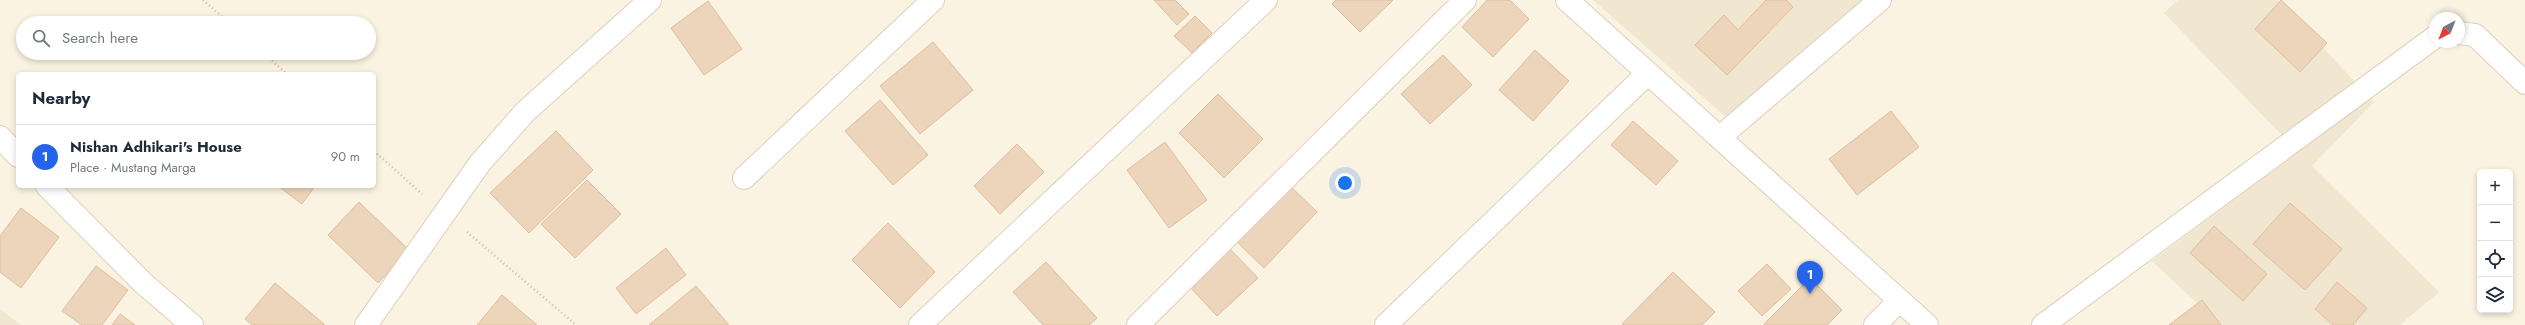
<!DOCTYPE html>
<meta charset="utf-8">
<style>
body{margin:0;font-family:Jost,sans-serif;background:#f2f2f3;color:#1f2937}
.controls{position:absolute;right:12px;bottom:12px;display:grid;overflow:hidden;border-radius:6px;box-shadow:0 2px 6px #0003}
.controls button{width:36px;height:36px;display:grid;place-items:center;padding:0;border:0;border-bottom:1px solid #e0e1e3;background:#fff;color:#1f2937;font:20px sans-serif}
.compass{position:absolute;left:2429px;top:12px;width:36px;height:36px;border-radius:50%;background:#fff;box-shadow:0 2px 6px #0003;rotate:222deg}
.you{position:absolute;left:1345px;top:183px;width:14px;height:14px;margin:-10px;border:3px solid #fff;border-radius:50%;background:#1a73e8;box-shadow:0 0 0 6px #1a73e833}
.badge{display:grid;place-items:center;width:26px;height:26px;border-radius:50%;background:#2563eb;color:#fff;font-size:13px;font-weight:700}
.pin{position:absolute;translate:-50% -33px;filter:drop-shadow(0 1px 2px #0008)}
.pin::after{content:'';position:absolute;top:21px;width:14px;height:12px;background:inherit;clip-path:polygon(0 0,100% 0,50% 100%)}
.list{margin:0;padding:0;list-style:none}
h2{display:flex;justify-content:space-between;align-items:center;height:52px;margin:0;padding:0 16px;font-size:17px}
h2 small{font-size:13px;font-weight:400;color:#747a83}
.list li{display:grid;grid-template-columns:26px 1fr auto;gap:12px;align-items:center;box-sizing:border-box;height:64px;padding:0 16px;border-top:1px solid #e0e1e3}
.list b{display:block;font-size:15px;white-space:nowrap}
.list p{margin:0;font-size:13px;white-space:nowrap;color:#747a83}
.list em{font-size:13px;font-style:normal;color:#747a83}
.icon{flex:none;width:22px;height:22px;fill:none;stroke:currentColor;stroke-width:2;stroke-linecap:round;stroke-linejoin:round}
.map{position:relative;flex:none;width:2525px;height:325px;overflow:hidden}
.search{position:absolute;background:#fff;box-shadow:0 2px 6px #0003;left:16px;top:16px;width:360px;height:44px;display:flex;align-items:center;gap:10px;box-sizing:border-box;padding:0 14px;border-radius:22px;color:#747a83;font-size:15px}
.panel{position:absolute;background:#fff;box-shadow:0 2px 6px #0003;left:16px;top:72px;width:360px;height:116px;border-radius:6px}
.map>svg:first-child{display:block}
.residential{fill:#f1e6d0}
.building{fill:#edd5bb;stroke:#debe9d}
.lines{fill:none;stroke-linecap:round;stroke-linejoin:round}
.minor-casing{stroke:#ddd0be;stroke-width:24}
.path{stroke:#d1b99f;stroke-width:2.5;stroke-dasharray:1 3;stroke-linecap:butt}
.minor{stroke:#fff;stroke-width:22}
</style>
<div class="map">
<svg width="2525" height="325" viewBox="0 0 2525 325">
<rect width="100%" height="100%" fill="#faf3e1"/>
<path class="residential" d="M1593,0H1881L1735,125Z
M2178,0H2278L2374,102L2312,166L2439,292L2400,325H2220L2152,261L2298,152L2164,13Z
M0,309L21,325H0Z"/>
<path class="building" d="M1154,0H1175L1189,14L1177,25Z
M1336,0H1393L1360,32L1332,4Z
M1487,0H1510L1529,19L1493,57L1462,27Z
M1766,0H1786L1793,7L1727,75L1695,45L1724,15L1738,30Z
M2281,0L2327,43L2300,72L2255,29Z
M708,1L742,49L704,75L671,28Z
M1195,16L1212,33L1192,53L1174,36Z
M933,42L973,90L920,134L880,86Z
M1535,50L1569,81L1533,121L1499,90Z
M1443,55L1472,85L1430,124L1401,94Z
M1218,94L1263,139L1224,178L1179,133Z
M880,100L928,155L893,185L845,131Z
M1891,111L1919,147L1857,195L1829,159Z
M1633,121L1678,161L1656,185L1611,145Z
M556,131L593,170L529,233L490,193Z
M1165,142L1207,200L1169,228L1127,170Z
M1017,144L1044,172L1000,214L974,186Z
M587,180L621,214L575,258L541,224Z
M1289,185L1317,212L1264,268L1236,241Z
M278,186H315L302,204Z
M359,202L409,250L378,283L328,235Z
M2290,203L2342,249L2305,290L2253,244Z
M21,208L59,237L21,288L0,272V236Z
M888,223L935,272L900,308L852,260Z
M2214,226L2267,274L2243,301L2190,253Z
M666,248L686,275L636,314L616,288Z
M1230,249L1258,278L1217,316L1189,286Z
M1046,262L1097,318L1089,325H1043L1013,292Z
M1767,264L1791,289L1762,316L1738,291Z
M96,266L128,290L102,325H82L62,311Z
M1673,272L1715,312L1702,325H1623L1622,324Z
M1810,278L1842,310L1827,325H1765L1764,324Z
M2337,282L2367,308L2353,325H2333L2315,309Z
M275,283L324,324V325H252L245,319Z
M696,286L729,325H649Z
M502,295L537,325H477Z
M2202,300L2221,325H2169Z
M120,314L135,325H112Z"/>
<g class="lines">
<defs>
<path id="minor" d="M1567,0L1927,325
M2459,33L2475,35L2525,83
M0,137L18,156
M1720,137L1880,0
M744,178L933,0
M47,186L143,283L192,325
M366,325L480,163L525,112L650,0
M920,325L1266,0
M1138,325L1465,0
M1386,325L1648,73
M1875,325L1899,301
M2043,325L2435,37"/>
</defs>
<use href="#minor" class="minor-casing"/>
<path class="path" d="M203,0L229,23
M263,53L287,74
M374,151L422,194
M467,232L576,325"/>
<use href="#minor" class="minor"/>
</g>
</svg>
<div class="controls">
<button>+</button>
<button>−</button>
<button><svg class="icon" aria-label="locate" viewBox="0 0 24 24"><circle cx="12" cy="12" r="6"/><path d="M12 2v4M12 18v4M2 12h4M18 12h4"/></svg></button>
<button><svg class="icon" aria-label="layers" viewBox="0 0 24 24"><path d="M12 4l9 5-9 5-9-5zM3 14l9 5 9-5"/></svg></button>
</div>
<svg class="compass" viewBox="-18 -18 36 36"><path d="M0-13l5 13h-10z" fill="#e53935"/><path d="M0 13l5-13h-10z" fill="#747a83"/></svg>
<div class="you"></div>
<div class="pin badge" style="left:1810px;top:294px">1</div>
<div class="search"><svg class="icon" aria-label="search" viewBox="0 0 24 24"><circle cx="10" cy="10" r="6"/><path d="M15 15l6 6"/></svg>Search here</div>
<section class="panel">
<h2>Nearby<small></small></h2>
<ul class="list">
<li><span class="badge">1</span><div><b>Nishan Adhikari's House</b><p>Place · Mustang Marga</p></div><em>90 m</em></li>
</ul>
</section>
</div>
